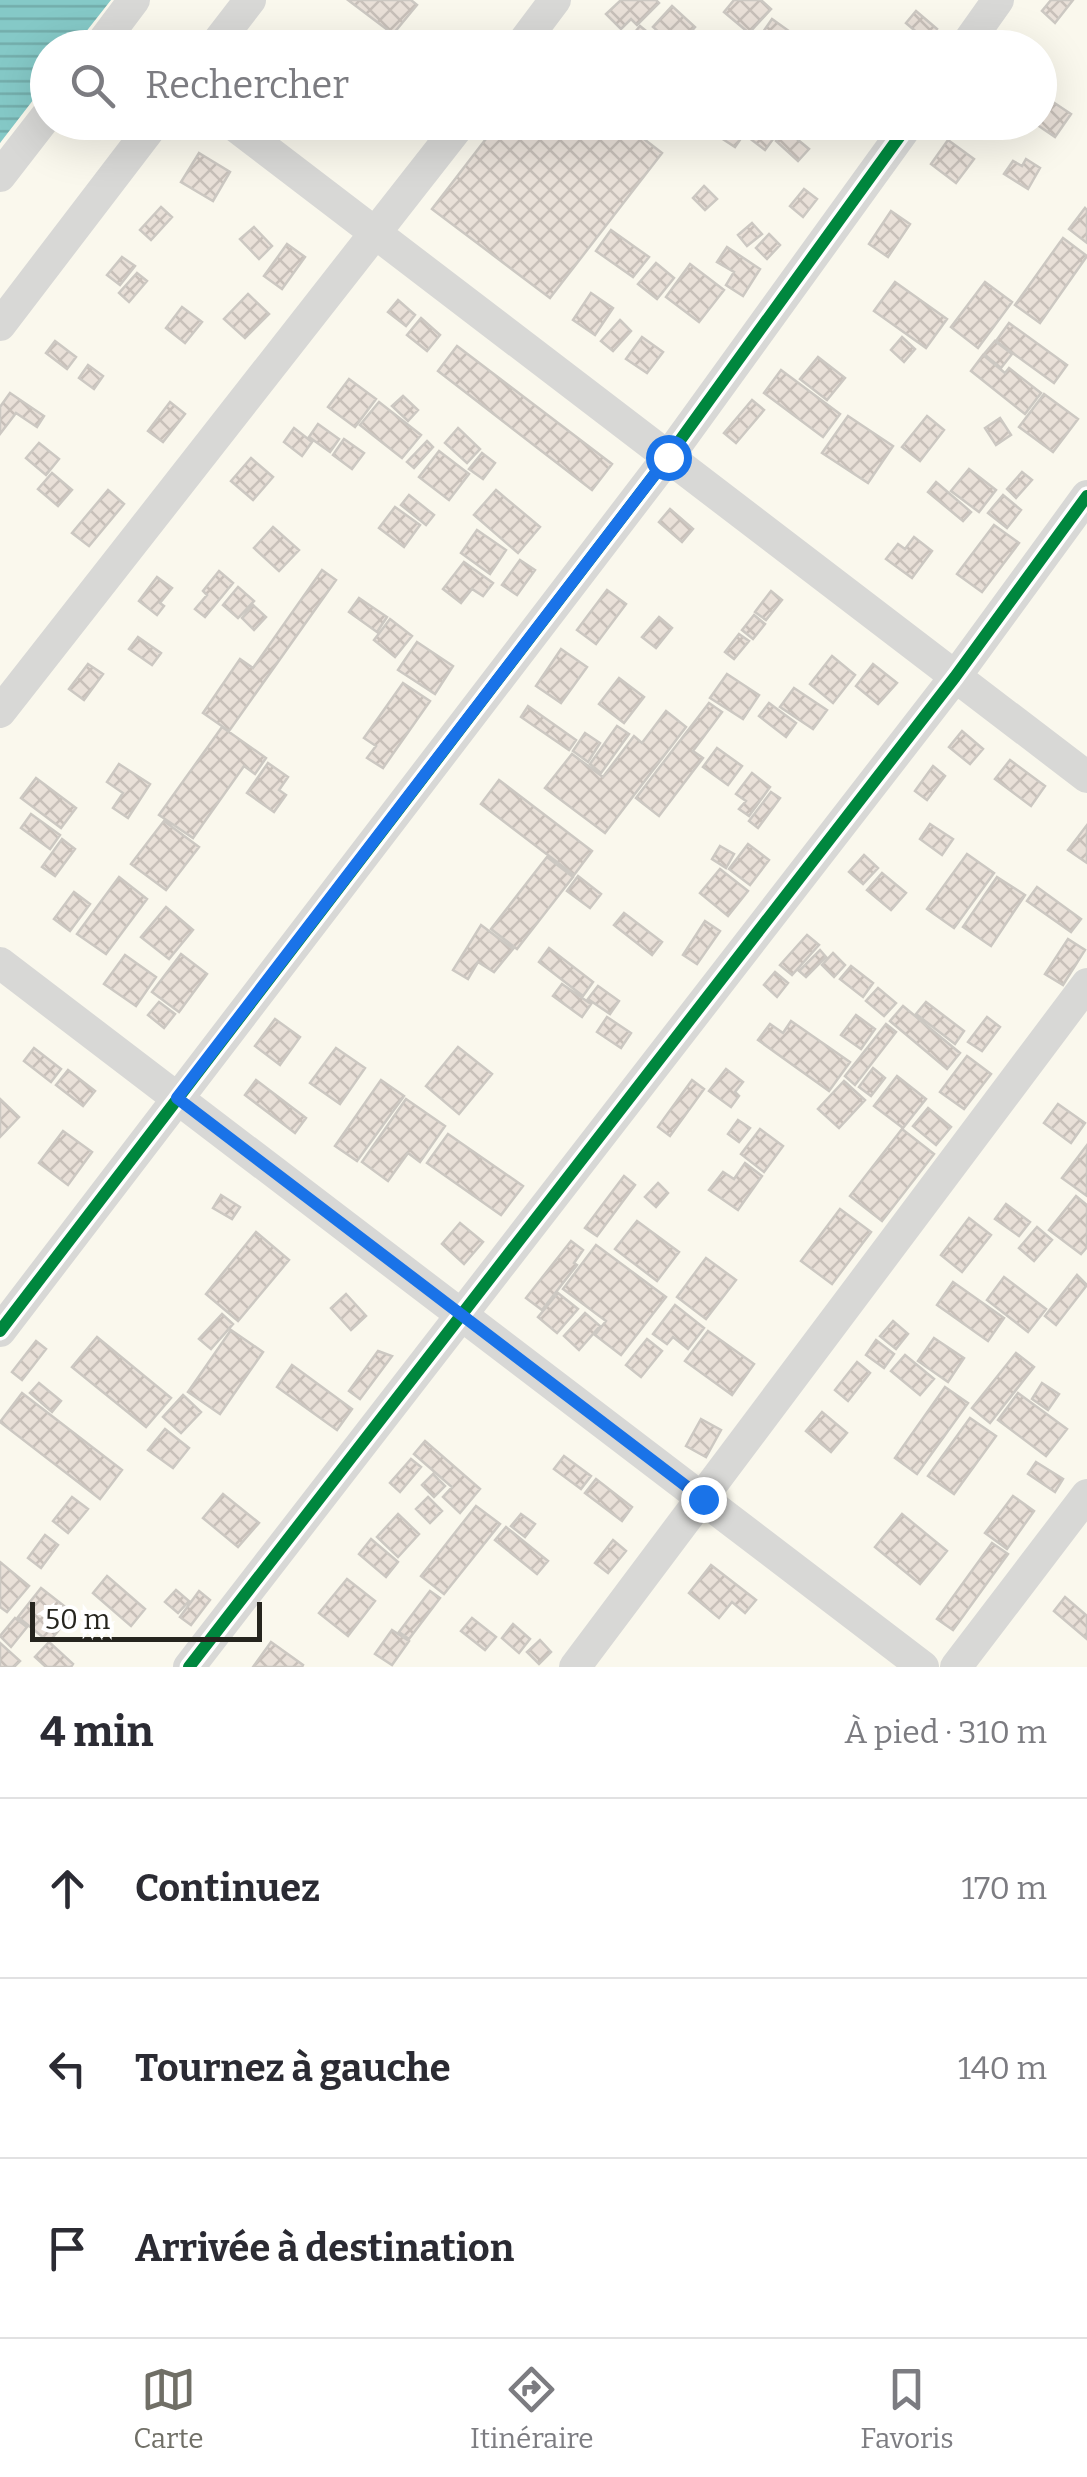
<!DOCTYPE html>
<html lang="fr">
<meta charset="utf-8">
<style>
body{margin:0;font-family:Bitter,serif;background:#f7f7f7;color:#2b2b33}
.scale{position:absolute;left:30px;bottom:25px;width:232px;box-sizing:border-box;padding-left:10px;border:5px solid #26251e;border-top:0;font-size:28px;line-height:35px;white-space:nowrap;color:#26251e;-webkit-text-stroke:8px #fff;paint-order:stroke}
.stop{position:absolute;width:30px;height:30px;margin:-22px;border:8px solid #1a73e8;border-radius:50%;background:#fff}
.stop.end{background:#1a73e8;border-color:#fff;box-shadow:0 2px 10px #0008}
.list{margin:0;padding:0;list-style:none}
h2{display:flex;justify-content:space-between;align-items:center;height:130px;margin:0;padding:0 40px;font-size:42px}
h2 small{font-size:32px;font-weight:400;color:#7c7c81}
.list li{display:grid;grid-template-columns:65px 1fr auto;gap:30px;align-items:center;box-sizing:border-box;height:180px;padding:0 40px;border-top:2px solid #e1e1e2}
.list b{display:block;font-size:38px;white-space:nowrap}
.list em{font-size:32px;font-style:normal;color:#7c7c81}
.icon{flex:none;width:55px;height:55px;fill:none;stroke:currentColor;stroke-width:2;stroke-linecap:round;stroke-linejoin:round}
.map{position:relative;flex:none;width:1087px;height:1667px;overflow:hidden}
.search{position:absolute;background:#fff;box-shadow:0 10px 40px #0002;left:30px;right:30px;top:30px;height:110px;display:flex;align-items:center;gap:25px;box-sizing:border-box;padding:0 35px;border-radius:55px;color:#7c7c81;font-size:38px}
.sheet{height:670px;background:#fff}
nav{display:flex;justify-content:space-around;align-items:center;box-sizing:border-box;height:140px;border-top:2px solid #e1e1e2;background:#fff;font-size:28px;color:#7c7c81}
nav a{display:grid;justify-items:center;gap:5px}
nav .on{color:#706f66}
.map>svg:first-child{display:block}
.water{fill:url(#water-rules)}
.building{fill:url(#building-cross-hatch);stroke:#ccc8c2;stroke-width:2.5}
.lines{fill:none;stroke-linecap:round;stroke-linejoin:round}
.minor{stroke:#d8d8d6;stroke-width:32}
.cycleway-casing{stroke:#fff;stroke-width:19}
.cycleway{stroke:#00873e;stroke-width:12}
.route{stroke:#1a73e8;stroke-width:12}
</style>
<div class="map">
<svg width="1087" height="1667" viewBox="0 0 1087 1667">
<defs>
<pattern id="water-rules" width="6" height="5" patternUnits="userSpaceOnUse" patternTransform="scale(2.5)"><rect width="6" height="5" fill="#85c9c7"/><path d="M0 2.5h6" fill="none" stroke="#73acaa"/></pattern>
<pattern id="building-cross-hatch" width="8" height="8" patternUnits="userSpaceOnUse" patternTransform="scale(2.5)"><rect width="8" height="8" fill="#e9e0d8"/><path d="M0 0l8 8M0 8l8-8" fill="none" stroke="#c8c0b9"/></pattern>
</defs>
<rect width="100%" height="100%" fill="#faf8ed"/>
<path class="water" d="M0,0H111L74,47L48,48L47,82L0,143Z"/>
<path class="building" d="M348,0H411L417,5L393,34Z
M621,0H656L659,3L637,25L631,19L621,29L606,14Z
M734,0H761L771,9L749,33L724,12Z
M1051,0H1073L1055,23L1042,11Z
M672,6L695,27L677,48L653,27Z
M916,11L937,29L927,41L906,23Z
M772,19L800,39L794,48H752Z
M640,26L667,48H642L630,38Z
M1044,96L1071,114L1055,137L1033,122H1040V103Z
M499,122H622L662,153L550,298L432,209Z
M728,122H775L782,127L765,150L744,134L735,147L718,136Z
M786,130L809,149L798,161L776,141Z
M948,140L974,159L956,183L931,164Z
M199,153L230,172L213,201L181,182Z
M1026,159L1040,168L1028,189L1004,174L1013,161L1022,166Z
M704,186L717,199L705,210L693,198Z
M804,189L817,199L803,217L790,206Z
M161,207L172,217L151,240L140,230Z
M1085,208L1087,210V243L1069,229Z
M891,211L910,224L888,257L869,244Z
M752,223L762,234L747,246L738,235Z
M254,227L272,246L259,259L240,239Z
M611,230L649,257L633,277L596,251Z
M769,234L780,245L767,259L756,248Z
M1063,238L1087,256L1040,323L1015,305Z
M287,244L305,257L282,289L264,276Z
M727,247L760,269L743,296L726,285L734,272L717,262Z
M122,257L135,266L120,285L107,275Z
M656,263L674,278L657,299L638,284Z
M690,264L724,290L699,322L666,297Z
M137,273L147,281L129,302L119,293Z
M895,282L947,319L926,348L874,311Z
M985,282L1012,302L978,348L951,327Z
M591,293L613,308L595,335L573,320Z
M248,294L269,314L245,338L224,319Z
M398,300L415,315L406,326L388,312Z
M182,307L202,322L185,343L166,328Z
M421,318L440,335L427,351L407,335Z
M620,320L631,331L613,351L601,341Z
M1009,323L1067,365L1054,383L996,341Z
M642,337L663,352L647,373L626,359Z
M902,337L915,349L904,362L891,350Z
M55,341L76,357L67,369L46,353Z
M995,341L1012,354L1001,368L984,354Z
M457,346L612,464L592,490L438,371Z
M983,355L1005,373L1009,368L1041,393L1025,414L971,371Z
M818,357L845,378L827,400L800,379Z
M88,365L103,376L94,389L79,378Z
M781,370L840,414L823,437L764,393Z
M349,379L376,399L355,427L328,407Z
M10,393L44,416L37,427L16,413L0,434V407Z
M1044,394L1078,419L1053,452L1019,427Z
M403,396L418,410L408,421L392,406Z
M752,400L764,410L736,443L724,433Z
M170,402L185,414L163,442L148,431Z
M379,402L421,435L402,458L360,425Z
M848,416L893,446L868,483L822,453Z
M927,416L944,430L920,461L902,447Z
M1000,418L1011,435L996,445L985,428Z
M318,424L339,439L330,452L309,437Z
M294,428L312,442L302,456L284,442Z
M458,428L480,449L467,463L445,443Z
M344,439L364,453L352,469L333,455Z
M427,441L433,447L414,468L407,462Z
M39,443L59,459L46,475L26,458Z
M439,451L469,474L449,500L419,477Z
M482,453L495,463L483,479L469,469Z
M251,458L273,477L253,500L231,481Z
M969,469L996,490L979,512L951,491Z
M1022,472L1032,480L1016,498L1007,489Z
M52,473L72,490L58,506L38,489Z
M936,482L971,512L963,521L928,492Z
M108,490L124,504L89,546L72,533Z
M496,490L540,527L518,553L474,515Z
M409,495L434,515L426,525L401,505Z
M1003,495L1021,510L1007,528L988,513Z
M395,507L420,525L404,547L379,528Z
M670,509L693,529L682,542L659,522Z
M994,525L1019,543L982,592L957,574Z
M273,527L299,550L279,571L254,548Z
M477,530L506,550L490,574L461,553Z
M914,537L932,551L912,578L886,559L898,544L905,549Z
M520,560L535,570L517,595L502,585Z
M464,562L493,583L483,596L472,589L461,603L443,589Z
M322,570L336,580L229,731L203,713L240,659L253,668Z
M219,571L233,583L205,617L195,609L207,595L203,591Z
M157,577L172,588L160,603L164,606L157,615L139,601Z
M238,587L254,601L238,618L223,605Z
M607,590L626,604L596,644L577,630Z
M771,591L782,600L766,620L755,612Z
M359,598L387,617L377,632L349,612Z
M253,605L266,617L254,630L242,618Z
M754,615L765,624L753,639L742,630Z
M659,617L672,628L656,648L642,637Z
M390,619L412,636L395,657L374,640Z
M739,634L749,641L734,659L725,652Z
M138,637L161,653L152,665L129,649Z
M417,642L453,666L435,694L398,670Z
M561,649L587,667L561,703L536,686Z
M832,656L855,675L833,703L810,684Z
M88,664L103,674L84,700L69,689Z
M873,664L897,683L878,704L856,686Z
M727,674L759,695L743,719L710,698Z
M619,678L644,697L624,723L599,704Z
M403,683L430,701L383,768L367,758L376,746L364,738Z
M794,688L827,710L813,729L780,707Z
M709,703L722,712L693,751L703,758L659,816L636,798Z
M769,703L796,723L786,737L759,716Z
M528,706L576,740L569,750L521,717Z
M666,711L686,727L605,833L545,788L572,754L603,777L634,736L642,743Z
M617,726L629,734L601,773L590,764Z
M222,727L266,758L255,774L244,766L193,838L159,815Z
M962,731L983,749L970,764L949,747Z
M585,733L600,743L588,762L573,751Z
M717,748L742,766L728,785L703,767Z
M1010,760L1045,786L1031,806L995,779Z
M268,763L288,777L279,790L286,795L274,812L247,793Z
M119,764L150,784L128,818L113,808L123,793L107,782Z
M933,766L945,776L927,800L915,791Z
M752,773L770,787L749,816L739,809L746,801L736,794Z
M36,778L76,808L61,828L21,798Z
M499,780L592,851L574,875L481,804Z
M771,792L780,798L758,828L749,821Z
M31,814L60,835L50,849L21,828Z
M164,821L199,847L166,890L131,864Z
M930,824L953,839L942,855L920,839Z
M1087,825V863L1068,850Z
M62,839L75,849L55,876L42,867Z
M748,844L769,860L750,885L729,869Z
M720,846L734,854L726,868L712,859Z
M967,854L994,873L954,928L927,909Z
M864,855L878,868L863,884L849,872Z
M547,857L573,877L517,949L491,929Z
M720,869L748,891L728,916L700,893Z
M882,873L906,893L891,910L867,890Z
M578,876L601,894L590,908L567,891Z
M119,877L147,899L106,954L77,934Z
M997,877L1025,895L991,946L963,927Z
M1037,887L1081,919L1071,932L1027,901Z
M74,892L90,904L70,931L54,919Z
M166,907L193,930L169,959L141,937Z
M624,913L662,942L652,955L614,925Z
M705,921L720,931L697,964L683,955Z
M481,925L513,949L494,972L478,962L468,979L453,970Z
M807,935L819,945L792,975L780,965Z
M1068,939L1085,950L1063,985L1045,974Z
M549,948L593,982L583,996L539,962Z
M820,950L826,957L806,977L799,971Z
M833,953L845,965L834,977L822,965Z
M181,954L207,974L179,1012L152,992Z
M125,955L156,977L136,1006L104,984Z
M851,966L873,983L863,997L840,979Z
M775,972L788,983L777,997L764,985Z
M562,984L591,1004L582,1017L553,996Z
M598,986L619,1001L610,1014L588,999Z
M878,988L896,1003L884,1016L866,1001Z
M159,1002L175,1014L164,1028L148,1015Z
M926,1002L964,1031L955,1044L916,1014Z
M903,1006L960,1053L947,1069L890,1021Z
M856,1015L875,1029L861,1049L841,1035Z
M607,1017L631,1033L621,1048L597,1032Z
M987,1017L1000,1027L982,1051L968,1042Z
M275,1019L300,1037L280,1065L255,1046Z
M791,1021L850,1062L829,1091L758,1040L770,1024L783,1033Z
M886,1024L896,1032L855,1085L845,1076Z
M458,1047L492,1074L459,1114L426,1086Z
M34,1048L61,1069L51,1082L24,1061Z
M336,1048L365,1068L340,1104L310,1083Z
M967,1056L991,1074L964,1109L940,1092Z
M873,1068L885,1078L871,1096L859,1087Z
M726,1069L743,1082L735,1092L739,1096L731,1107L709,1091Z
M68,1070L95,1091L83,1106L56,1085Z
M897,1076L926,1099L903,1128L874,1106Z
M256,1080L306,1118L295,1133L245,1095Z
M381,1080L404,1096L357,1161L335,1146Z
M692,1080L704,1089L670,1136L658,1127Z
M844,1081L865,1100L839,1128L818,1109Z
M0,1099L19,1117L0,1137Z
M406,1099L445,1126L420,1162L408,1153L388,1181L362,1162Z
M1058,1104L1085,1123L1071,1143L1044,1123Z
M928,1108L951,1127L936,1145L913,1126Z
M738,1120L750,1128L739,1142L728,1134Z
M760,1129L783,1146L764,1172L741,1154Z
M902,1129L934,1154L882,1221L850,1196Z
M63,1131L92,1152L68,1185L39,1163Z
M448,1134L523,1186L501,1215L427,1163Z
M1087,1145V1196L1062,1178Z
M745,1163L762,1176L738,1210L709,1190L723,1172L734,1179Z
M624,1176L635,1185L597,1236L585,1228Z
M658,1183L668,1193L656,1207L645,1197Z
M221,1195L240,1207L232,1219L213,1208Z
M1076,1196L1087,1205V1247L1081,1254L1049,1230Z
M1006,1204L1030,1222L1019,1236L995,1219Z
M840,1209L871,1232L832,1284L801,1261Z
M969,1218L991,1235L962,1272L941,1255Z
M637,1221L679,1252L657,1281L615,1249Z
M460,1223L483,1242L464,1264L442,1244Z
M1037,1227L1052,1240L1034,1261L1019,1248Z
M256,1232L289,1260L238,1321L206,1294Z
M571,1241L583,1250L574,1263L577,1265L542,1310L526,1298Z
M596,1245L666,1297L621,1355L595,1335L606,1321L563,1289Z
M706,1258L736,1280L706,1319L677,1297Z
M1077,1275L1087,1285L1056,1325L1045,1316Z
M1004,1277L1046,1309L1028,1332L987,1300Z
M953,1282L1004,1318L988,1341L937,1305Z
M558,1293L578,1309L557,1333L538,1317Z
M346,1294L366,1316L351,1330L331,1308Z
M675,1305L704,1328L688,1349L673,1337L667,1344L653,1334Z
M585,1313L600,1326L579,1350L564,1336Z
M222,1314L233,1324L211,1349L199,1339Z
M893,1321L908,1334L896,1349L880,1336Z
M231,1330L263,1352L220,1414L188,1392Z
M708,1331L754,1364L732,1395L685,1361Z
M97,1337L171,1398L146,1427L72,1367Z
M934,1338L964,1358L948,1382L918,1361Z
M647,1339L662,1351L641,1377L626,1365Z
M876,1340L894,1354L884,1368L866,1355Z
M36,1341L46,1349L22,1380L12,1372Z
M378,1351L392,1356L360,1399L349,1391Z
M1016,1353L1034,1367L990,1423L972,1408Z
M905,1355L934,1379L920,1395L891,1371Z
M857,1362L870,1373L848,1401L835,1390Z
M292,1365L352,1409L337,1430L277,1387Z
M39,1383L61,1401L52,1412L30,1393Z
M1042,1383L1059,1394L1048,1410L1032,1399Z
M945,1387L968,1403L917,1474L895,1458Z
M22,1393L122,1470L100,1499L0,1422Z
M1018,1393L1067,1429L1046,1456L998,1420Z
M183,1395L201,1412L181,1433L163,1417Z
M822,1412L847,1433L831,1452L806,1431Z
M970,1418L996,1436L954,1494L928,1476Z
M701,1419L721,1430L706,1457L686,1446Z
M165,1429L189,1448L173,1468L148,1450Z
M425,1441L480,1489L460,1513L443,1497L452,1487L414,1454Z
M564,1456L591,1476L581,1489L554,1469Z
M411,1459L421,1467L400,1492L390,1483Z
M1036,1462L1063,1479L1055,1492L1028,1474Z
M433,1474L445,1486L434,1497L422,1485Z
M596,1479L632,1507L622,1521L585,1493Z
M223,1494L259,1523L238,1547L203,1518Z
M1013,1496L1034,1511L1007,1549L985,1533Z
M72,1497L88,1509L68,1533L53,1521Z
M428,1497L442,1511L430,1523L416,1509Z
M476,1506L500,1524L444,1594L421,1576Z
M398,1514L419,1534L398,1557L377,1537Z
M521,1514L535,1524L525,1537L511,1526Z
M902,1514L947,1551L920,1584L875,1547Z
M506,1527L548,1561L537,1574L495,1540Z
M45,1535L58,1545L41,1568L28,1558Z
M371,1539L398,1562L386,1577L359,1554Z
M613,1540L626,1551L608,1573L595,1563Z
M992,1543L1008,1554L953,1630L937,1619Z
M0,1562L29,1586L7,1612L0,1607Z
M711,1565L756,1600L745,1613L732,1602L719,1618L689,1593Z
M107,1576L145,1609L131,1626L93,1593Z
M347,1579L375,1601L348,1636L319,1613Z
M41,1588L73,1613L49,1642L18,1617Z
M176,1590L189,1601L178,1613L165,1602Z
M199,1591L210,1600L191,1625L180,1617Z
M430,1591L440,1598L409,1639L399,1632Z
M1065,1597L1087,1616V1639L1054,1611Z
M15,1618L27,1627L11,1647L0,1636Z
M472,1618L496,1637L485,1650L461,1631Z
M513,1624L530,1639L519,1653L502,1638Z
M392,1630L409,1641L392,1665L375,1654Z
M540,1640L551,1652L539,1664L527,1652Z
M49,1642L73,1664L71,1667H46L35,1657Z
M271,1642L303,1665L302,1667H253Z
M0,1643L20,1661L14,1667H0Z"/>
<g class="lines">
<path class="minor" d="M98,48L134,0
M213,48L250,0
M519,48L555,0
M964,48L998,0
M230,122L1087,777
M0,176L48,114
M0,325L155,122
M0,712L462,122
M0,963L923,1667
M0,1331L668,457L910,122
M189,1667L955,677L1087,496
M575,1667L1087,984
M956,1667L1087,1495"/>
<defs>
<path id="cycleway" d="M0,1331L668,457L910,122
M189,1667L955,677L1087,496"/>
</defs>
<use href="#cycleway" class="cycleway-casing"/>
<use href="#cycleway" class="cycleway"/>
</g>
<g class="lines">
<path class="route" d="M668,457L177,1098L703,1499"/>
</g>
</svg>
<div class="scale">50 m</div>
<div class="stop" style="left:668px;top:457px"></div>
<div class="stop end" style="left:703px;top:1499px"></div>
<div class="search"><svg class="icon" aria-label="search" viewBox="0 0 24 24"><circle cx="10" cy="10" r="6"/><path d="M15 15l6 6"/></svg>Rechercher</div>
</div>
<section class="sheet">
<h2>4 min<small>À pied · 310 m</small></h2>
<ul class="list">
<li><svg class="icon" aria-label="ahead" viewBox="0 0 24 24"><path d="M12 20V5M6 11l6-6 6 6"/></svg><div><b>Continuez</b></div><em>170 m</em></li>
<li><svg class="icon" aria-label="left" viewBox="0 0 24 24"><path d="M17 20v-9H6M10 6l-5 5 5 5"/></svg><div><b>Tournez à gauche</b></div><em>140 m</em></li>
<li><svg class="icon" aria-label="arrive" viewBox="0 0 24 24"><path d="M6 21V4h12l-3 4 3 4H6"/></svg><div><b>Arrivée à destination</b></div></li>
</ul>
</section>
<nav>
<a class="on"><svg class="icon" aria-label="map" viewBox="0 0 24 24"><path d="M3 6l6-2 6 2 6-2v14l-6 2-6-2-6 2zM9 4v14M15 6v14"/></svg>Carte</a>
<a><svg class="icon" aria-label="directions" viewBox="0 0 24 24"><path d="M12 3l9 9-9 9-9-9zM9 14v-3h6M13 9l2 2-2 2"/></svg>Itinéraire</a>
<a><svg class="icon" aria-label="saved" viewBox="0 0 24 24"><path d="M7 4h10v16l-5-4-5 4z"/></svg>Favoris</a>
</nav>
